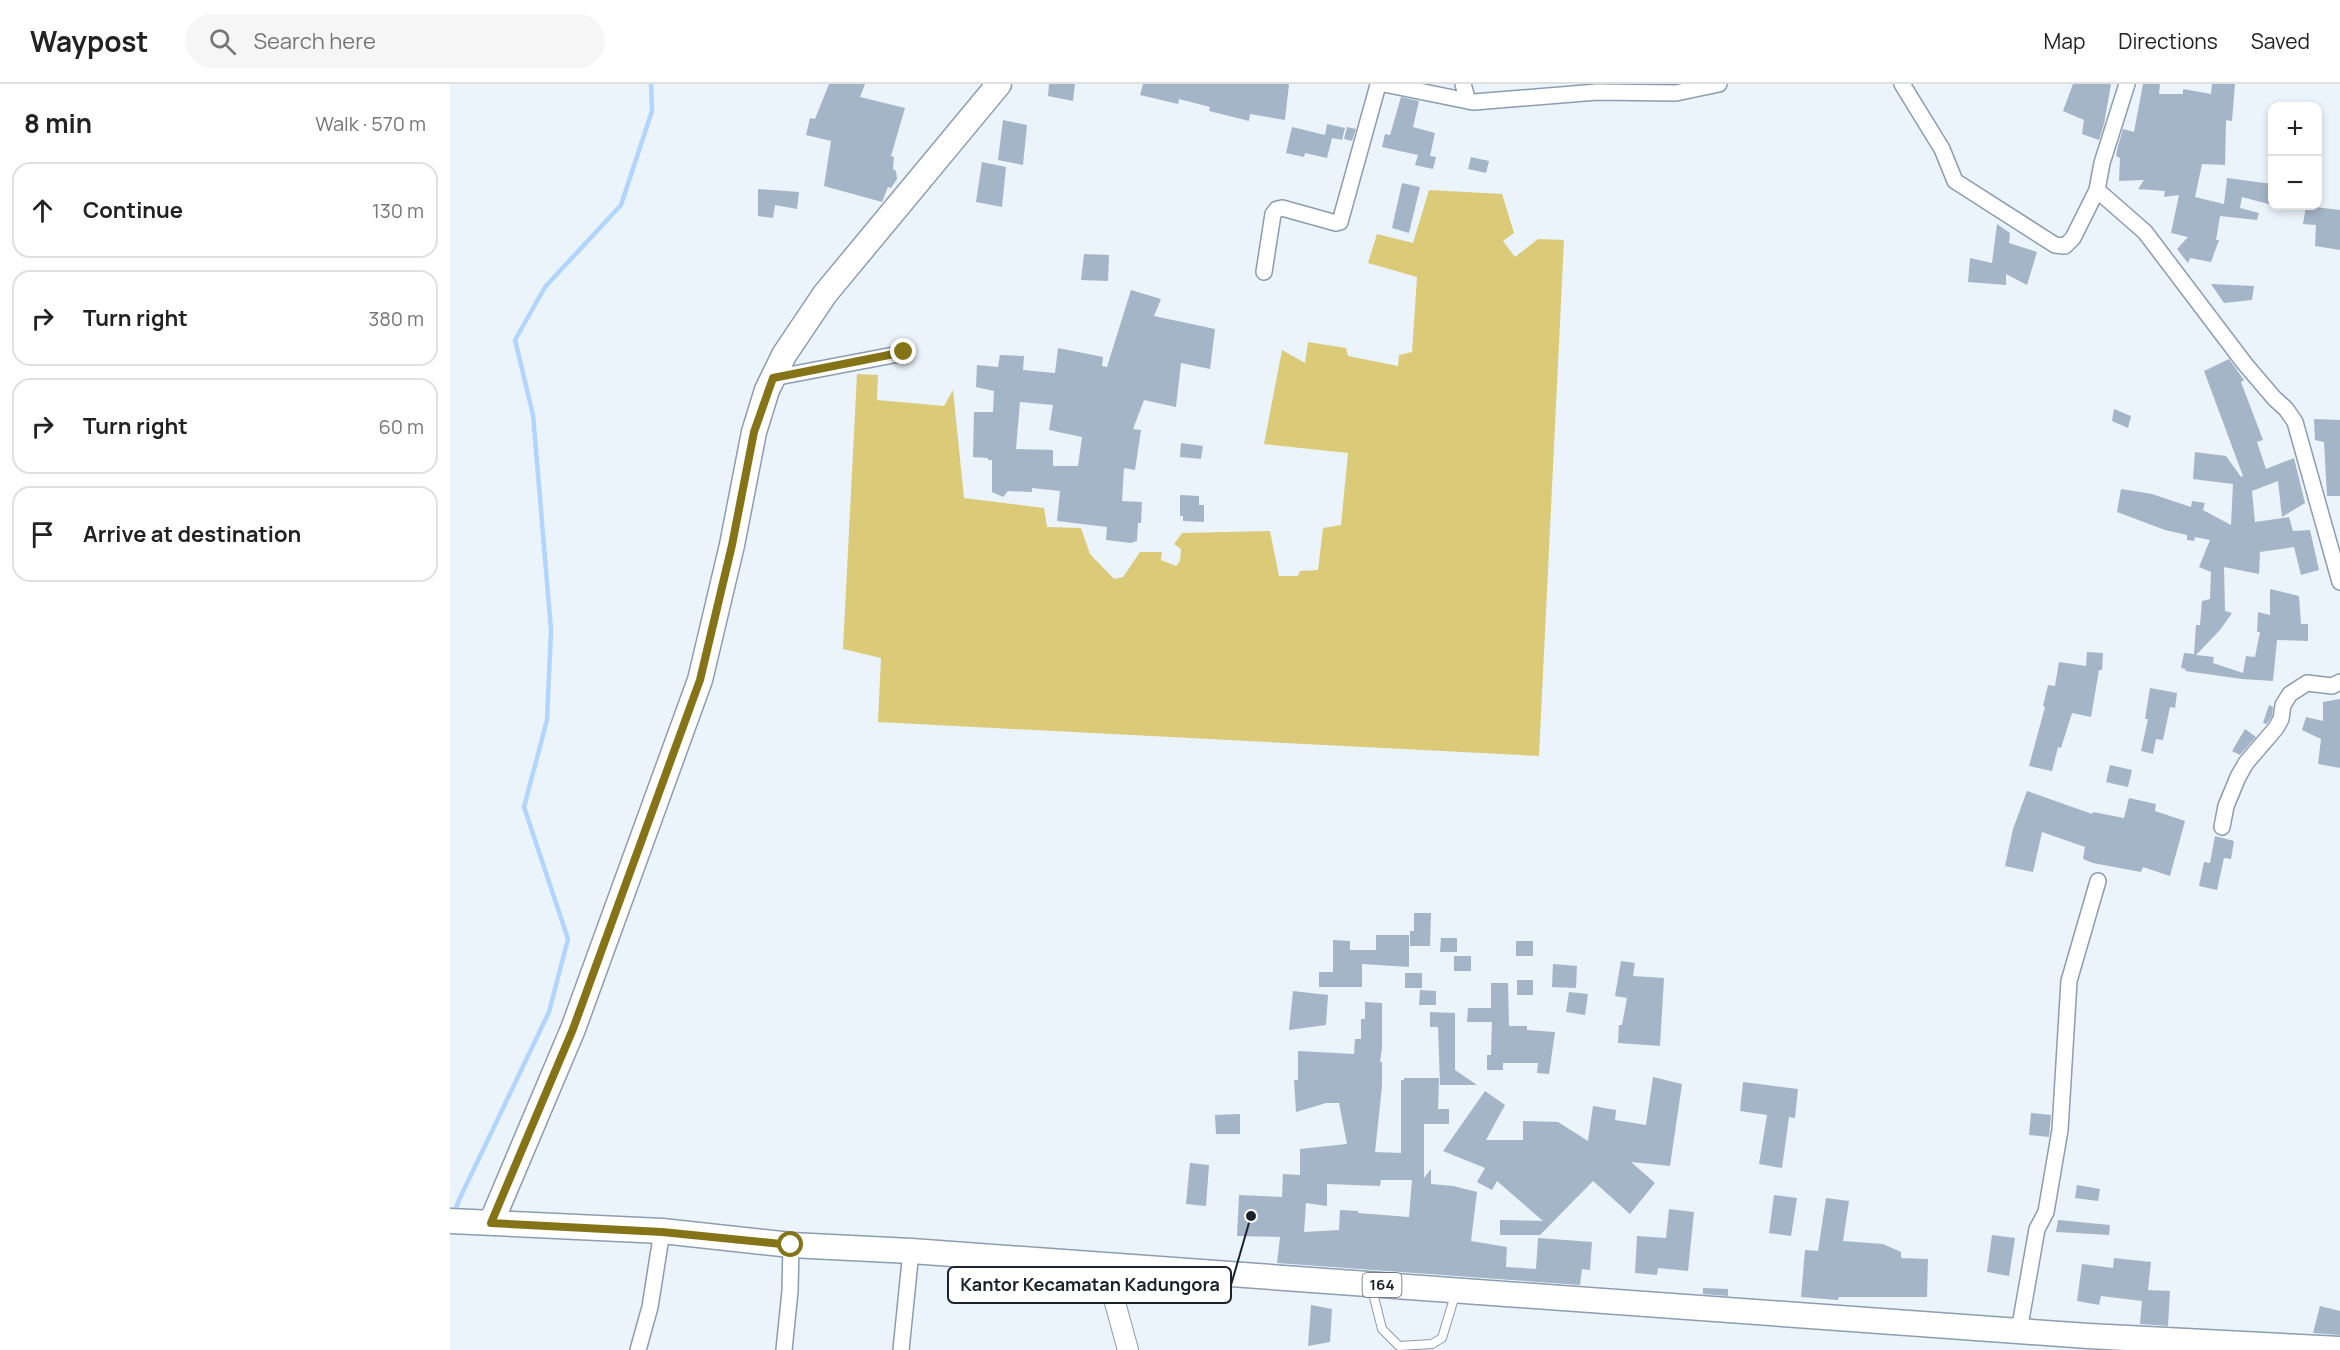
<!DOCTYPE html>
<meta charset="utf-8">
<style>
body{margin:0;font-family:Manrope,sans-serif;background:#f6f6f6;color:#222}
.controls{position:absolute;right:18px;top:18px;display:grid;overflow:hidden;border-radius:12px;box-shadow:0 3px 9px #0003}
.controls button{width:54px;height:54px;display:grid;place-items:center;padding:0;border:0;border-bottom:2px solid #e0e0e0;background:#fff;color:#222;font:30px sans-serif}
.stop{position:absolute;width:18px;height:18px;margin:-14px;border:4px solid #857417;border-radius:50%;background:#fff}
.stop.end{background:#857417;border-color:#fff;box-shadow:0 2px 6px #0008}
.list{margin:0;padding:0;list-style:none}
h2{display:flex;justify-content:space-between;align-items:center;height:78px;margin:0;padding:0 24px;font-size:26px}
h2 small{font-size:20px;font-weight:400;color:#767676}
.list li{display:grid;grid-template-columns:39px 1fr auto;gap:18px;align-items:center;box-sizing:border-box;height:96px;margin:0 12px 12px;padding:0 12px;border:2px solid #e0e0e0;border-radius:18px}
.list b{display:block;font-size:22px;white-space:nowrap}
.list em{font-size:20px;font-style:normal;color:#767676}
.icon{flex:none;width:33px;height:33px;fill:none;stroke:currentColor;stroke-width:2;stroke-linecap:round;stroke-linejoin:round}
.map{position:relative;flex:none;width:1890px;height:1266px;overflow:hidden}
header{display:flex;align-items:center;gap:36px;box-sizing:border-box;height:84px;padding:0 30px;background:#fff;border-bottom:2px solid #e0e0e0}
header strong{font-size:28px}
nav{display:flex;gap:33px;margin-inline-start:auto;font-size:21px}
.search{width:420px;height:54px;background:#f6f6f6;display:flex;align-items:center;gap:15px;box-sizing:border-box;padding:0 21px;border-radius:33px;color:#767676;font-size:22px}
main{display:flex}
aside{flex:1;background:#fff}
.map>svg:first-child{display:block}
.green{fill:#dbcb79}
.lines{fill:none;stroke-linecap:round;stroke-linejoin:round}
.stream{stroke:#b2d5fd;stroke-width:4.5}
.building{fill:#a4b5c8;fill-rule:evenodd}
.service-casing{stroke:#8c9db0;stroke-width:10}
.minor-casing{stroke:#8c9db0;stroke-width:18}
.tertiary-casing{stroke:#8c9db0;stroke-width:22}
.primary-casing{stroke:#8c9db0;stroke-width:27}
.service{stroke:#fff;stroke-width:8}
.minor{stroke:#fff;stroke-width:15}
.tertiary{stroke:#fff;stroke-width:20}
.primary{stroke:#fff;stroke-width:24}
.route{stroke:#857417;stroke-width:8}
.labels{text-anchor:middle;stroke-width:5;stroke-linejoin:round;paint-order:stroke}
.shield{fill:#fff;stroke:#60646a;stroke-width:1.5}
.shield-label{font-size:15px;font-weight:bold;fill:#1c222a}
.leader{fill:none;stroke:#1c222a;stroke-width:2}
.callout-dot{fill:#1c222a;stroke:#fff;stroke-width:2}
.callout{fill:#fff;stroke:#1c222a;stroke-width:2}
.callout-label{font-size:18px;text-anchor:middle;font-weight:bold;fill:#1c222a}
</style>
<header>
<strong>Waypost</strong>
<div class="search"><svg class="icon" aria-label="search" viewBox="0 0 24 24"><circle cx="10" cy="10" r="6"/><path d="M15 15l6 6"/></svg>Search here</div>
<nav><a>Map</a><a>Directions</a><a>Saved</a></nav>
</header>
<main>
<aside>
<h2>8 min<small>Walk · 570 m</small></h2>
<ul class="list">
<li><svg class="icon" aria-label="ahead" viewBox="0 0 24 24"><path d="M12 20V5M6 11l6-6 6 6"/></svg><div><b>Continue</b></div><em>130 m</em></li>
<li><svg class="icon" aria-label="right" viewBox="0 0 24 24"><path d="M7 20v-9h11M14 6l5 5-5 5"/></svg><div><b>Turn right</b></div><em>380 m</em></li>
<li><svg class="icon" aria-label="right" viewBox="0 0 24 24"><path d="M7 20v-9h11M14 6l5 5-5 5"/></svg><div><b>Turn right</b></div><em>60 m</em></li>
<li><svg class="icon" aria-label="arrive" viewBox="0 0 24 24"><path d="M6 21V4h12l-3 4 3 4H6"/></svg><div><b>Arrive at destination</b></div></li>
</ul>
</aside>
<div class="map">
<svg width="1890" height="1266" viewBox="0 0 1890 1266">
<rect width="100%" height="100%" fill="#ebf3fb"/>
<path class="green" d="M979,106L1052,110L1064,149L1053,157L1065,173L1088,155L1114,156L1089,672L428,638L431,574L393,565L407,290L428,291L427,316L494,322L503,306L514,414L594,424L597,443L631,444L640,470L664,495L673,493L690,468H712L711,476L726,482L730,477L731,465L724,460L732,449L820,447L829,492H848L850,487L868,486L873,444L891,441L898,369L814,360L832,266L855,279L858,258L896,264L898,272L948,282L949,271L962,268L967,193L918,179L927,150L963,159Z"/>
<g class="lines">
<path class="stream" d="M4,1130L9,1116L99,928L118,855L74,723L97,636L101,546L83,331L65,256L95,203L171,121L202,27L201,0"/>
</g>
<path class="building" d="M379,0H415L410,13L455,24L441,72L444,73L443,85L446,87L447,95L441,104L438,103L432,118L374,102L381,57L356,51L360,34L365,35Z
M599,0H625L623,17L598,12Z
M693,0H839L835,36L800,30L799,37L759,27L760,23L729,15L728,20L690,11Z
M1623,0H1661L1654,40L1649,56L1632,50L1634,36L1613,27Z
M1693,0H1710L1709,10H1733V5L1761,10L1762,0H1785L1782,37L1776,36L1775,81L1752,80L1745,113L1774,120L1777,94L1822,100V121L1792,113L1790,124L1809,129L1807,136L1770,132L1766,156H1769L1761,178L1740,174L1738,179L1727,165L1738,153L1721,149L1729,111L1714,113L1715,107L1688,105L1694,96L1669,97L1670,74L1666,72L1668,62L1673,45L1684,48Z
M951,13L969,17L963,43L985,49L980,72L986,73L983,85L965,81L968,71L932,63L935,50L940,51Z
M553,36L577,41L573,81L548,76Z
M877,40L895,44L892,56L882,54L877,74L855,69L854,73L836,69L842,43L875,51Z
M897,43L906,45L902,57L894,55Z
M1021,73L1039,77L1036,89L1018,85Z
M532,78L556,83L552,123L526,118Z
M952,99L970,103L959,149L942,144Z
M308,105L349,108L347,125L325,121L323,134L308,132Z
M1856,122L1890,126V166L1865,162L1866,141L1853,140Z
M1547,140L1560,149L1559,159L1587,168L1577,201L1556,190V201L1518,198L1520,174L1542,179Z
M634,170L659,171L658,197L631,196Z
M1761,200L1804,202L1802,216L1774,219Z
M681,206L711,215L704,232L765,245L760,285L731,279L726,323L694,316L683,345L691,346L685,386L674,384L672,417L692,418L691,439H688L687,457L681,459L656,456L657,443L607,437L610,407L582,404V408L558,407L553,413L542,408V376H538V374L523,373L524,328H543L544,307L526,303L527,281L548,283L550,271L574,272L573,286L605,289L608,264L653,273L652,282L657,283ZM570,318L603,321L599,346L632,353L628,382H603V366L566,365Z
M1779,275L1794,296L1791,298L1813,356L1807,358L1816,385L1844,374L1855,419L1832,433L1828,397L1802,407L1805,438L1839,433L1843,447L1860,446L1869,486L1851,491L1844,463L1810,468L1809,490L1774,483L1775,527L1782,529L1770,546L1746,571L1764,573L1763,579L1793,589L1796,572L1805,573L1810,548H1807L1808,528L1820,531V505L1849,512L1851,540H1858V557L1827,556L1823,597L1792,595L1735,587L1736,585L1731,584L1734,569L1744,570L1746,541H1750L1752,517L1760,515L1761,488L1749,483L1760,456L1745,453L1744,457L1737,456V451L1715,446L1667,428L1671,405L1702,410L1741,423L1742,417L1755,419L1753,426L1781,441L1783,400L1743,395L1745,368L1776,372L1791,393L1793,392L1754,287Z
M1664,325L1681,332L1678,344L1662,337Z
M1864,335L1890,336V412H1877L1874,358L1865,356Z
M731,359L753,362L751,375L730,373Z
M730,411L749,412V421H754V438L733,437V432H730Z
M1637,568L1653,569L1652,586H1649L1641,633L1622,629L1611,664L1608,663L1602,687L1579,682L1595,623L1593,622L1598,601L1605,602L1609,578L1636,582Z
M1700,604L1727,609L1725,624L1720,623L1713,656L1706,655L1703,670L1691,667L1698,635H1695Z
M1890,615V684L1868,680L1871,655L1852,646L1856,633L1873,637V618Z
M1819,621L1823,623L1822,632L1817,640L1813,639Z
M1795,645L1806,653L1790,671L1782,667Z
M1660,681L1682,686L1678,703L1656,698Z
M1577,707L1642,730L1643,728L1674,734L1679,714L1706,720L1705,727L1735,737L1720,792L1693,783L1691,788L1643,779L1633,775L1635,763L1592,748L1583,788L1555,782L1563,745Z
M1765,752L1784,757L1781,775L1774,774L1767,806L1749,802L1754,778L1760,779Z
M964,829H981L980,862H960V847H964Z
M926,851H959V883L912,880V903H869V888H883V856L900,857V866H926Z
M991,854H1007V868H990Z
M1066,857H1083V872H1066Z
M1004,872H1021V887H1004Z
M1171,877L1185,879L1183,892L1214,894L1210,962L1168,959L1169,941H1172L1177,914L1165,912Z
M1103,880L1127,882L1126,904L1102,903Z
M955,889H972V904H955Z
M1067,896H1083V911H1067Z
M1041,899H1058L1059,942H1077V946L1105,948L1099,990L1087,989L1088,979H1053V986H1037V971H1041L1042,938H1017L1018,924H1041Z
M970,906L986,907V921H969Z
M843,907L878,911L876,941L839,946Z
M1119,908L1138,910L1135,931L1116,928Z
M915,918L932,919V964L930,978H932V1002L925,1068L951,1069V996H954V994H989L988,1025H999V1040H974V1094L981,1085V1100L1003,1102L1027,1108L1021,1157L1057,1163L1056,1183L1086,1185L1088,1154L1142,1158L1140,1186L1132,1185L1130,1201L827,1179L830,1153L787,1152L789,1111L832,1113L833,1090L850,1091V1065L897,1060L889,1019H876L846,1028L844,996H848V967L904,970L905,955H911V935H915ZM931,1096H962L959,1133L908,1129V1127L890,1126L889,1146L854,1148L856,1119L877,1122V1100L930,1102Z
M980,928L1005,929V986L1027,1001H990L988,943H980Z
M1203,993L1232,1000L1220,1082L1181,1078L1205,1099L1180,1130L1143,1097L1090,1151H1050V1136L1093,1137L1047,1097L1042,1106L1027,1098L1035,1084L993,1067L1035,1007L1055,1021L1036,1056H1073V1037L1108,1038L1138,1057L1143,1022L1166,1026L1165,1036L1196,1041Z
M1293,998L1348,1005L1345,1034L1339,1033L1332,1084L1309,1080L1317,1031L1290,1027Z
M1581,1029L1601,1031L1599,1053L1579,1051Z
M790,1030V1050H766L765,1031Z
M740,1079L759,1081L756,1122L736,1120Z
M1627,1101L1650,1105L1648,1117L1625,1114Z
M1324,1111L1347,1114L1341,1152L1319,1149Z
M1376,1114L1399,1117L1393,1157L1433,1160L1451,1168V1174L1478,1175L1477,1213H1389L1388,1216L1351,1213L1355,1166L1368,1167Z
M1219,1125L1244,1128L1238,1187L1208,1184L1207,1191L1185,1189L1187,1152L1216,1154Z
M1608,1136L1660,1141L1659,1151L1606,1148Z
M1542,1151L1565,1154L1559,1192L1537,1188Z
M1664,1174L1701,1178L1698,1206L1720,1207L1718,1242L1690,1240L1692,1217L1651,1212L1649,1221L1627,1217L1632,1180L1663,1184Z
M1253,1204L1278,1205V1212L1253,1210Z
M861,1221L882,1225L880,1258L858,1262Z
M1870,1222L1890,1227V1251L1863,1249Z"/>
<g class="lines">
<defs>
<path id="service" d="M922,1205L932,1245L949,1262L982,1260L992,1254L1005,1211"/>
<path id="minor" d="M934,0L1018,17
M1013,0L1018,17L1024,18L1147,8L1226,9L1269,0
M1452,0L1492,65L1505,97L1605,161L1615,162L1623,154L1647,106
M1677,0L1652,79L1647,106L1695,148L1795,280L1824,314L1836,325L1845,338L1890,498
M814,188L823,130L827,125L832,124L886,139L890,138L928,1L933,0
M323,294L454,269
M1772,743L1776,722L1788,693L1796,679L1826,644L1831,635L1833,621L1840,610L1857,599L1882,602L1890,598
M1569,1247L1587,1145L1596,1128L1610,1046L1619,897L1648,797
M188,1266L200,1223L212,1147
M334,1266L340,1207L341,1161
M451,1266L461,1167"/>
<path id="tertiary" d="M655,1182L678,1266"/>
<path id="primary" d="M0,1137L212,1147L341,1161L461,1167L1638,1252L1890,1265
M41,1139L123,945L250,596L282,461L304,348L317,306L334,271L375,210L549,0"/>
</defs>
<use href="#service" class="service-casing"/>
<use href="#minor" class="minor-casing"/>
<use href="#tertiary" class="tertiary-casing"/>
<use href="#primary" class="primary-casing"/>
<use href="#service" class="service"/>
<use href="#minor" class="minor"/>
<use href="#tertiary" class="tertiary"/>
<use href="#primary" class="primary"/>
</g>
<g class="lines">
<path class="route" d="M341,1161L212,1148L41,1139L123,945L250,596L282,461L304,348L323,294L454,268"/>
</g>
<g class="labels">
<rect class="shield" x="912.5" y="1189" width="39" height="24" rx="4.5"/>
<g class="shield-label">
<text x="932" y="1206">164</text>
</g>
</g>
<path class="leader" d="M801 1132L781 1201"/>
<circle class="callout-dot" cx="801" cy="1132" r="6"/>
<rect class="callout" x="498" y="1183" width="283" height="36" rx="6"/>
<g class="callout-label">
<text x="640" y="1207">Kantor Kecamatan Kadungora</text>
</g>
</svg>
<div class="controls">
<button>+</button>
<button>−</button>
</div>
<div class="stop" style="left:341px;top:1161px"></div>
<div class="stop end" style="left:454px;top:268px"></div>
</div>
</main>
